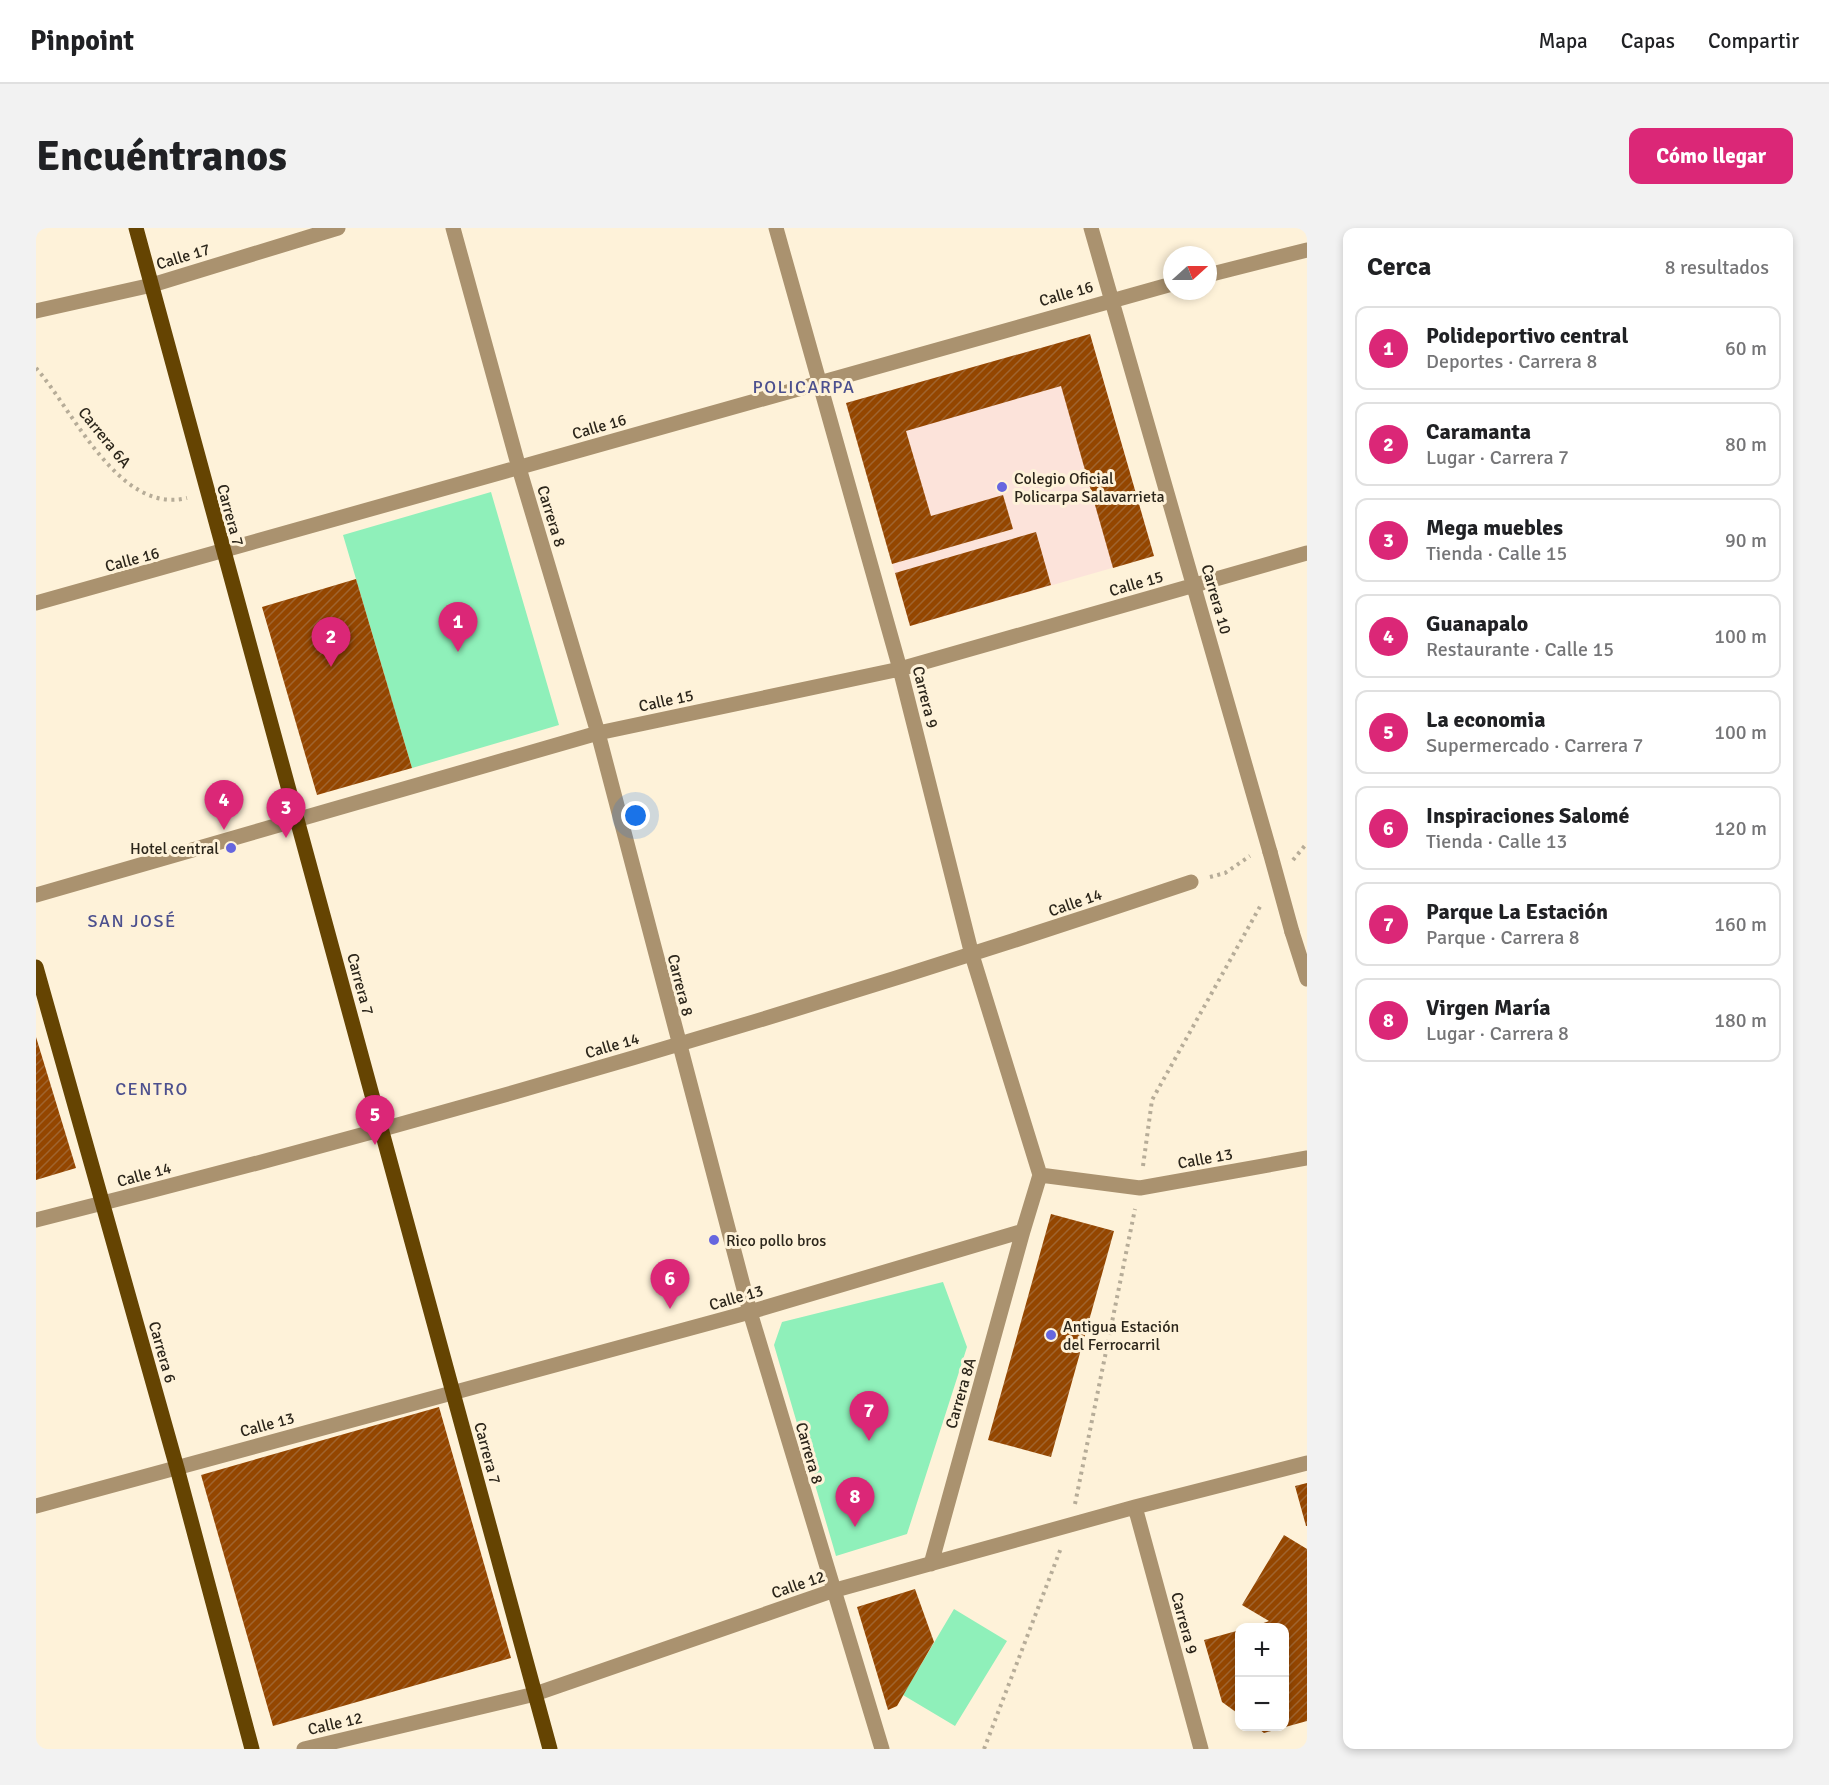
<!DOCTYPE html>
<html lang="es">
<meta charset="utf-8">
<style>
body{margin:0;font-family:Signika,sans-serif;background:#f2f2f2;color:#202124}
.controls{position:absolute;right:18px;bottom:18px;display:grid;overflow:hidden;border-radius:12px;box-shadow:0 3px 9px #0003}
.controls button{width:54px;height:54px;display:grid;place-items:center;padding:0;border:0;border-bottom:2px solid #e0e0e0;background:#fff;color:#202124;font:30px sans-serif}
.compass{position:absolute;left:1127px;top:18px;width:54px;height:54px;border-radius:50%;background:#fff;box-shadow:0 3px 9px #0003;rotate:69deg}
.you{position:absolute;left:600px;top:588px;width:21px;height:21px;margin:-15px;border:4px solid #fff;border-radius:50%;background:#1a73e8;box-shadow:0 0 0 9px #1a73e833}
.badge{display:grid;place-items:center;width:39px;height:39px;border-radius:50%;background:#db2777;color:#fff;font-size:20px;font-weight:700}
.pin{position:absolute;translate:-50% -50px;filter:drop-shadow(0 2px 3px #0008)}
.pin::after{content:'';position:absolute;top:32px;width:21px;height:18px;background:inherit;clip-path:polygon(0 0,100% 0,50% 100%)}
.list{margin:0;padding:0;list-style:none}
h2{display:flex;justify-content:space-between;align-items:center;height:78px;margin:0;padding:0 24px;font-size:26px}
h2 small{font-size:20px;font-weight:400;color:#757577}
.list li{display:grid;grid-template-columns:39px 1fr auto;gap:18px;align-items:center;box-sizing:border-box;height:84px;margin:0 12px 12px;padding:0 12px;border:2px solid #e0e0e0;border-radius:12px}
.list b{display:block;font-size:22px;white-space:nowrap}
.list p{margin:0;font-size:20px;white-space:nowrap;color:#757577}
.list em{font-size:20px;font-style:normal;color:#757577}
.map{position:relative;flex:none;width:1271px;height:1521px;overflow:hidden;border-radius:12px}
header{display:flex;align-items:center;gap:36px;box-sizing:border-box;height:84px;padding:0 30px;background:#fff;border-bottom:2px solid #e0e0e0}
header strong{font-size:28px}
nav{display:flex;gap:33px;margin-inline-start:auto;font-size:21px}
.intro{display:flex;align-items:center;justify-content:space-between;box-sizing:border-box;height:144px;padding:0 36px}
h1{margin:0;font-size:42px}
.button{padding:15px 27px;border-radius:12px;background:#db2777;color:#fff;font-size:21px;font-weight:700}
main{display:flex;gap:36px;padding:0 36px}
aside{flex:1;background:#fff;border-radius:12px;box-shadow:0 3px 9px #0003}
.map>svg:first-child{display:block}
.education{fill:#fce3da}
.green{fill:#8ff0ba}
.building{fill:url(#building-hatch)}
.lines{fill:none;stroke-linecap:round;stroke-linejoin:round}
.path{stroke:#b6ac98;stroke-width:4;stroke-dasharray:3 4.5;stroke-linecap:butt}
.minor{stroke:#aa926f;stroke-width:15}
.major{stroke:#654402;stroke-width:15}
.minor-bridge{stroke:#aa926f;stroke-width:15}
.poi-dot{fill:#6666df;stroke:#fef2d9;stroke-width:2}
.labels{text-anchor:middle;stroke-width:6;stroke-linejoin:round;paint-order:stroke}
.street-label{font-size:16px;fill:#2c261b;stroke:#fef2d9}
.poi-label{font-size:16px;fill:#2c261b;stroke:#fef2d9;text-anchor:start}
.neighbourhood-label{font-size:18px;letter-spacing:1.5px;fill:#4c508e;stroke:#fef2d9}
</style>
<header>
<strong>Pinpoint</strong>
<nav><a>Mapa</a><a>Capas</a><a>Compartir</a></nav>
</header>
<div class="intro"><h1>Encuéntranos</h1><a class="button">Cómo llegar</a></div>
<main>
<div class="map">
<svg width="1271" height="1521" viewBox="0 0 1271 1521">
<defs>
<pattern id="building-hatch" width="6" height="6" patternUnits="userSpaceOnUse" patternTransform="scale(1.5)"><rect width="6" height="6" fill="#944600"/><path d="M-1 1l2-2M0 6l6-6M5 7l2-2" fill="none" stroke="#9f642f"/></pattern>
</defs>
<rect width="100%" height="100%" fill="#fef2d9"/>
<path class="education" d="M1054,106L1118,328L874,398L810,175Z"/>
<path class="green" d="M455,264L523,497L376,540L307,307Z
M907,1054L931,1119L871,1306L800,1328L738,1117L746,1094Z
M918,1381L971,1413L919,1498L867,1467Z"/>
<path class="building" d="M1054,106L1118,328L1077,340L1025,158L870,203L895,288L967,267L977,301L856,336L810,175Z
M1000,304L1015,357L874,398L859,345Z
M320,351L376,540L281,567L226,379Z
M0,809L40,940L0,952Z
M1015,986L1078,1003L1015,1229L952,1212Z
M403,1179L475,1430L237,1498L165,1247Z
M1271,1255V1298H1270L1259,1258Z
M1248,1307L1271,1321V1493L1228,1505L1219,1498H1248V1400H1214L1233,1393L1206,1377Z
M879,1361L898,1414L861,1478L852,1482L821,1379Z
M1204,1402V1487L1186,1474L1168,1412Z"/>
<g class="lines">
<path class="path" d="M0,140C37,182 83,287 151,270
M1257,632L1271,615
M1174,649L1189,645L1214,628
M1107,938L1116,872L1226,675
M1039,1276L1099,981
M948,1521L1025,1320"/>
<path class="minor" d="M417,0L483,240L562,505L714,1084L846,1521
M740,0L864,441L936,727L1004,947
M1055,0L1234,624
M1172,47L1271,22
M0,83L116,57L302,0
M0,375L1136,56
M0,667L562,505L864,441L1271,325
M1256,704L1271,751
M0,992C389,895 775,782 1155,654
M0,1278L714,1084L987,1003L1004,947L1104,960L1271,930
M1099,1279L1165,1521
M895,1336L987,1003
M268,1521L499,1466L796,1363L1099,1279L1271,1235"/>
<path class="major" d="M100,0L514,1521
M0,739L141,1240L216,1521"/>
<path class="minor-bridge" d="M1234,624L1256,704"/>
</g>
<g class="poi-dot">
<circle cx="966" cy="259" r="6"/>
<circle cx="195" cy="620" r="6"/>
<circle cx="678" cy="1012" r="6"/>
<circle cx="1015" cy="1107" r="6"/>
</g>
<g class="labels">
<g class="street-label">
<text transform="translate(147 28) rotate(-17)" y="6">Calle 17</text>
<text transform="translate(1030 65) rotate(-16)" y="6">Calle 16</text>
<text transform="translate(563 198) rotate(-16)" y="6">Calle 16</text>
<text transform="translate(69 209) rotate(51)" y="6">Carrera 6A</text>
<text transform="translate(195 287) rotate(75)" y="6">Carrera 7</text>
<text transform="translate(516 288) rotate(73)" y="6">Carrera 8</text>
<text transform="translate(96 331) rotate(-15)" y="6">Calle 16</text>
<text transform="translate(1100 355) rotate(-16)" y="6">Calle 15</text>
<text transform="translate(1181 371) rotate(74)" y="6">Carrera 10</text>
<text transform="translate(890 469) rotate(76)" y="6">Carrera 9</text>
<text transform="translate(630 472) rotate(-12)" y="6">Calle 15</text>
<text transform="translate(1039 674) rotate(-19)" y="6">Calle 14</text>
<text transform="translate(325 756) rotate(75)" y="6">Carrera 7</text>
<text transform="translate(645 757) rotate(76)" y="6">Carrera 8</text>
<text transform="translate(576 817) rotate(-16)" y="6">Calle 14</text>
<text transform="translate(1169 930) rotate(-10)" y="6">Calle 13</text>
<text transform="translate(108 946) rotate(-15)" y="6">Calle 14</text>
<text transform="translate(700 1069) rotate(-16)" y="6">Calle 13</text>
<text transform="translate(127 1124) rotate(74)" y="6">Carrera 6</text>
<text transform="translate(924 1165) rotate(-74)" y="6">Carrera 8A</text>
<text transform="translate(231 1196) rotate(-15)" y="6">Calle 13</text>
<text transform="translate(452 1225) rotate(75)" y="6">Carrera 7</text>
<text transform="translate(774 1225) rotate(74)" y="6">Carrera 8</text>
<text transform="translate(762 1356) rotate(-19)" y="6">Calle 12</text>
<text transform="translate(1149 1395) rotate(75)" y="6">Carrera 9</text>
<text transform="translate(299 1495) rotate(-13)" y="6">Calle 12</text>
</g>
<g class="poi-label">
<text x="978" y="256">Colegio Oficial<tspan x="978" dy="18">Policarpa Salavarrieta</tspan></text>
<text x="183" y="626" text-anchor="end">Hotel central</text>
<text x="690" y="1018">Rico pollo bros</text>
<text x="1027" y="1104">Antigua Estación<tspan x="1027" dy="18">del Ferrocarril</tspan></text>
</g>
<g class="neighbourhood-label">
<text x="768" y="165">POLICARPA</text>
<text x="96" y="699">SAN JOSÉ</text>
<text x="116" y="867">CENTRO</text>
</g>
</g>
</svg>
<div class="controls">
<button>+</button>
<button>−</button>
</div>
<svg class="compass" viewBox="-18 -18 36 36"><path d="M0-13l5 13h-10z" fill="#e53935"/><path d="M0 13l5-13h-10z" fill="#757577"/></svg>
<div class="you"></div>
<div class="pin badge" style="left:422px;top:424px">1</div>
<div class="pin badge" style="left:295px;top:439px">2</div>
<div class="pin badge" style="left:250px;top:610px">3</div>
<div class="pin badge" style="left:188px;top:602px">4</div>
<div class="pin badge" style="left:339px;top:917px">5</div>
<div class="pin badge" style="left:634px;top:1081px">6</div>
<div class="pin badge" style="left:833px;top:1213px">7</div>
<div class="pin badge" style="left:819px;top:1299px">8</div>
</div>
<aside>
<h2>Cerca<small>8 resultados</small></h2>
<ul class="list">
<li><span class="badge">1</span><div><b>Polideportivo central</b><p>Deportes · Carrera 8</p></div><em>60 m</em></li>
<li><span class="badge">2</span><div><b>Caramanta</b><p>Lugar · Carrera 7</p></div><em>80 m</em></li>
<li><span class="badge">3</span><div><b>Mega muebles</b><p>Tienda · Calle 15</p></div><em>90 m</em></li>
<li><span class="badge">4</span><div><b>Guanapalo</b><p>Restaurante · Calle 15</p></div><em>100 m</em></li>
<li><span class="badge">5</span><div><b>La economia</b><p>Supermercado · Carrera 7</p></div><em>100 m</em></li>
<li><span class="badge">6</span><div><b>Inspiraciones Salomé</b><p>Tienda · Calle 13</p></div><em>120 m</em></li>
<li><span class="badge">7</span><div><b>Parque La Estación</b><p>Parque · Carrera 8</p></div><em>160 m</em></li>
<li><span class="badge">8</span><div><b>Virgen María</b><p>Lugar · Carrera 8</p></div><em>180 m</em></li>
</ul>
</aside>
</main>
